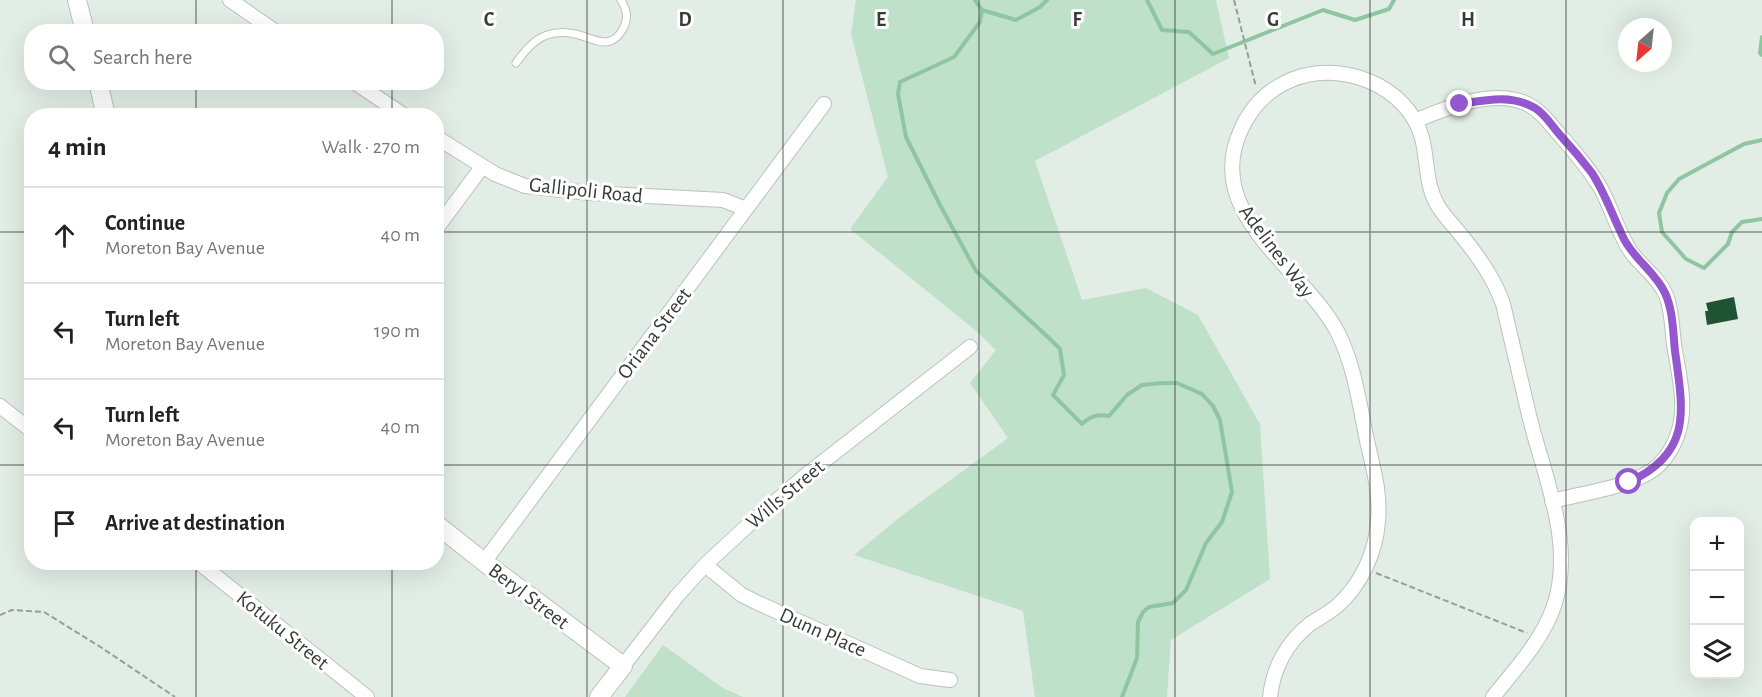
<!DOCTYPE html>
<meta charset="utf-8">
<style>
body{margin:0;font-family:"Alegreya Sans",sans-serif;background:#f2f2f2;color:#222}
.controls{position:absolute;right:18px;bottom:18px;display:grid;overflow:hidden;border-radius:12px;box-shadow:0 6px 24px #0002}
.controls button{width:54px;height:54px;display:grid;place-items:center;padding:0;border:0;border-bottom:2px solid #e0e0e0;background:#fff;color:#222;font:30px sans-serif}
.compass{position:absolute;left:1618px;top:18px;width:54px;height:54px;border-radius:50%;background:#fff;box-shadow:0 6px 24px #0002;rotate:207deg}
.stop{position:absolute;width:18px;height:18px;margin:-14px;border:4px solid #9457cd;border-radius:50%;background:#fff}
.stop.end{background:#9457cd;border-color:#fff;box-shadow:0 2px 6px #0008}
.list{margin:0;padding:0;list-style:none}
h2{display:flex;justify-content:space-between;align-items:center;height:78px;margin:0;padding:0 24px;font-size:26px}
h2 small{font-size:20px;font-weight:400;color:#767676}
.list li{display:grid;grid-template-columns:39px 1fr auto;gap:18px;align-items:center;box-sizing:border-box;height:96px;padding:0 24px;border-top:2px solid #e0e0e0}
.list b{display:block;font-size:22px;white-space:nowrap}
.list p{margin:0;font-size:20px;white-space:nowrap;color:#767676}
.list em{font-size:20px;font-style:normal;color:#767676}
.icon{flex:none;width:33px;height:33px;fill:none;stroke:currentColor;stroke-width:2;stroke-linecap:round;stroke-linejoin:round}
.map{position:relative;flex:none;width:1762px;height:697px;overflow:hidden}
.search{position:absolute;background:#fff;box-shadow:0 6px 24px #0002;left:24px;top:24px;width:420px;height:66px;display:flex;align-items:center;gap:15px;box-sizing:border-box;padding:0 21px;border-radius:24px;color:#767676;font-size:22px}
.panel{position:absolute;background:#fff;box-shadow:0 6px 24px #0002;left:24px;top:108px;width:420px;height:462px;border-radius:24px}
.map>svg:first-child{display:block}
.green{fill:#bfe0c9}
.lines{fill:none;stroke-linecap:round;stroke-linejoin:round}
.stream{stroke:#8fc5a1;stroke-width:4}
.building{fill:#1e5334}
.service-casing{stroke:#b8c3bb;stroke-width:9}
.minor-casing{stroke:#b8c3bb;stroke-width:16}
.secondary-casing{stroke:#b8c3bb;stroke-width:20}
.path{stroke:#969f98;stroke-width:2;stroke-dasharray:6 3;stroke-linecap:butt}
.service{stroke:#fff;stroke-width:7}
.minor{stroke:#fff;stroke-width:14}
.secondary{stroke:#fff;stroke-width:18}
.route{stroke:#9457cd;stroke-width:8}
.grid{fill:none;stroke:#373b38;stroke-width:1.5;stroke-opacity:0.55}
.labels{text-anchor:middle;stroke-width:6;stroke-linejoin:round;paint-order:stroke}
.street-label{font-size:21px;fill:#373b38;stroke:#fff}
.grid-label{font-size:20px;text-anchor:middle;font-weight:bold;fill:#373b38;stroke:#fff;stroke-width:6;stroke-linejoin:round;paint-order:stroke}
</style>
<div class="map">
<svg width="1762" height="697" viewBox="0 0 1762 697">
<rect width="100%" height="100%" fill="#e2eee5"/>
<path class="green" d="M856,0H1216L1229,58L1035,161L1082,300L1146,288L1198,315L1260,424L1270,579L1171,640L1167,697H1035L1023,611L854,555L900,517L1008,438L970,383L996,350L974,329L850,229L888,177L851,34Z
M663,645L723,688L743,697H625Z"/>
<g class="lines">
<path class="stream" d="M975,0L982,10L1016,20L1040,7L1047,0
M1147,0L1162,30L1189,32L1213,54L1323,10L1355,20L1389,9L1394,0
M982,10L980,22L954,57L900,82L898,94L906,137L939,203L976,271L1049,338L1060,349L1064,375L1053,395L1082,424C1091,416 1097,414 1109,416L1127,395L1142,385L1162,383H1177L1202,394L1213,406L1220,420L1232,492L1222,522L1206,543L1186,590L1173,603L1149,607L1143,612L1138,622L1137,658L1122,697
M1762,37L1760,53L1762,55
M1762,140L1744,144L1679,179L1667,193L1659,213L1662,232L1686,259L1704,268L1728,244L1732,232L1742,222L1762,219"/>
</g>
<path class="building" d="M1734,297L1738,319L1707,325L1705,311H1708L1706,303Z"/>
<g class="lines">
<defs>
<path id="service" d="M516,63C524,52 533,40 547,35C556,32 566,32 575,34C594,38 611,53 624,27C629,16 626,9 621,0"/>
<path id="minor" d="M230,0L276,32
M354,82L405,116
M1415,121C1445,108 1492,89 1525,103C1539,109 1548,121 1558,133C1573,150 1588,167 1600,187C1611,207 1617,229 1629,249C1639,265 1658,276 1666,295C1672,310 1672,328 1674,344C1678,371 1687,403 1679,430C1676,442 1668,456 1659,465C1635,487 1583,493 1552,501
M436,137L495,174L525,186L590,193L723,200L746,209
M436,229L482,167
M0,406L32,431
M198,562L367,697
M484,562L824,104
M705,565L742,595L756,602L920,676L950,680
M623,666L677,596L705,565L745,528L806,475L970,347
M1270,697C1273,668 1287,642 1310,624C1319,618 1329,613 1337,606C1361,585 1376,552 1378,521C1381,492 1372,464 1366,436C1359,401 1354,365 1338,333C1305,269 1203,216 1240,132C1250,108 1267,90 1291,80C1339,59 1408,85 1422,138C1428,161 1425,184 1438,206C1444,216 1454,226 1461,235C1478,256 1494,278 1503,304C1512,341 1520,378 1529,415C1544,477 1575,543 1554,606C1542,641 1515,669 1493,697"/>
<path id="secondary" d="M77,0L85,32
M98,82L106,116
M436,524L484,562L623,666L599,697"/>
</defs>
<use href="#service" class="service-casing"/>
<use href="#minor" class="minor-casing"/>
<use href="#secondary" class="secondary-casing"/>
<path class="path" d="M1234,0L1256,87
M1376,573L1527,633
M0,615L12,610L44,612L102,648L175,697"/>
<use href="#service" class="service"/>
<use href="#minor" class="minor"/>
<use href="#secondary" class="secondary"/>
</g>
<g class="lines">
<path class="route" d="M1460,104C1486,100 1511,94 1535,108C1545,114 1552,126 1560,135C1571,147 1582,160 1592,173C1605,193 1613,217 1624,239C1634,259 1656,273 1665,293C1673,310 1673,332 1675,351C1683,410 1693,453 1629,482"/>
</g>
<path class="grid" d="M196,0V32M392,0V32M587,0V697M783,0V697M979,0V697M1175,0V697M1370,0V697M1566,0V697M196,82V116M392,82V116M0,232H32M436,232H1762M0,465H32M436,465H1762M196,562V697M392,562V697"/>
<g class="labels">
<g class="street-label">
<text transform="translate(586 190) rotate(6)" y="7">Gallipoli Road</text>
<text transform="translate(1277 251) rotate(53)" y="7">Adelines Way</text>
<text transform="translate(654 333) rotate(-53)" y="7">Oriana Street</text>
<text transform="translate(785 494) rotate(-40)" y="7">Wills Street</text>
<text transform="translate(529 596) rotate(37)" y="7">Beryl Street</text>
<text transform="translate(283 630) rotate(39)" y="7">Kotuku Street</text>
<text transform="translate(823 632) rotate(24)" y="7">Dunn Place</text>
</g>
</g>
<g class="grid-label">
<text x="489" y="26">C</text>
<text x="685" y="26">D</text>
<text x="881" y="26">E</text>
<text x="1077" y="26">F</text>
<text x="1273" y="26">G</text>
<text x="1468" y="26">H</text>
</g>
</svg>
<div class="controls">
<button>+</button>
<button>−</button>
<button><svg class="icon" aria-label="layers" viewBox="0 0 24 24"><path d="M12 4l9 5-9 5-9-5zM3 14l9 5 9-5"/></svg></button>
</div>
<svg class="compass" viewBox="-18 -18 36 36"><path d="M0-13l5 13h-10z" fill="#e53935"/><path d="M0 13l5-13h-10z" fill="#767676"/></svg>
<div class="stop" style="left:1629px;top:482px"></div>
<div class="stop end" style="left:1460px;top:104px"></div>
<div class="search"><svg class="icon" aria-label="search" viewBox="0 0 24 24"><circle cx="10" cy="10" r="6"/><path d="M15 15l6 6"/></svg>Search here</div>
<section class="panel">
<h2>4 min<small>Walk · 270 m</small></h2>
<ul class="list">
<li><svg class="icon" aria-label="ahead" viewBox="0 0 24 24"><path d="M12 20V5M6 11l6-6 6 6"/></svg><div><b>Continue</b><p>Moreton Bay Avenue</p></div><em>40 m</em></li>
<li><svg class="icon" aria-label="left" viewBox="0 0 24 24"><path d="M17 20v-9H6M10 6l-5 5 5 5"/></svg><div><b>Turn left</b><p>Moreton Bay Avenue</p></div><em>190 m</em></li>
<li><svg class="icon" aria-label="left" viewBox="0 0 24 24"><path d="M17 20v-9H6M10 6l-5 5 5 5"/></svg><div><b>Turn left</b><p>Moreton Bay Avenue</p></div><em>40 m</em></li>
<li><svg class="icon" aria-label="arrive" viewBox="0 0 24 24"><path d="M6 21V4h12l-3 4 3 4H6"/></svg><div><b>Arrive at destination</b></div></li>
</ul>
</section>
</div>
